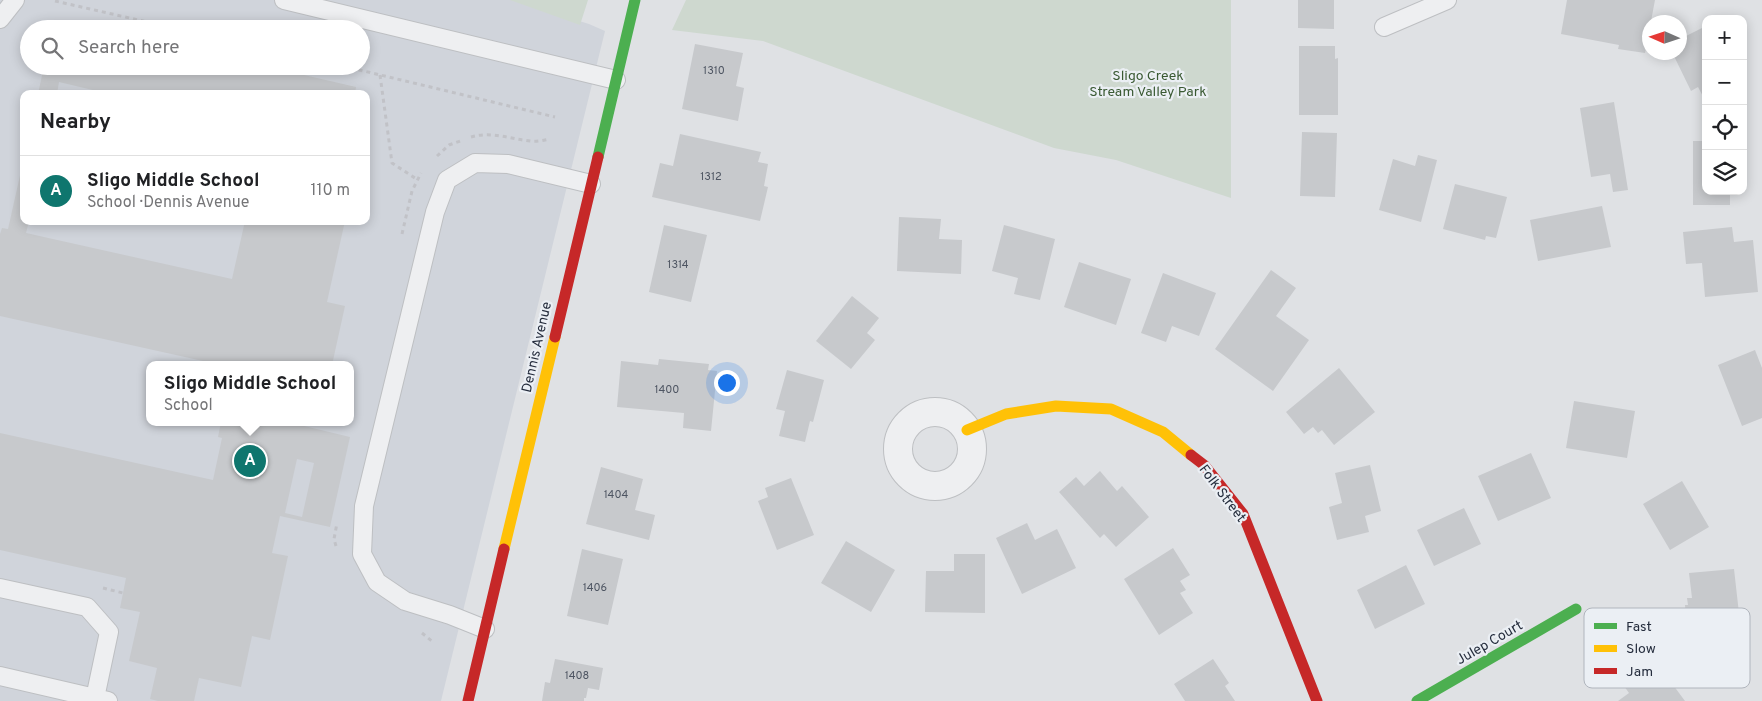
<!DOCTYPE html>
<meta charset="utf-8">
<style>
body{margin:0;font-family:Overpass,sans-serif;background:#f6f6f6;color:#202124}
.controls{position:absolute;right:15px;top:15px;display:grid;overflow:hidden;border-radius:10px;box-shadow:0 2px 12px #0003}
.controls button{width:45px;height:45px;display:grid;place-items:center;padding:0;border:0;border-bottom:1px solid #e0e0e0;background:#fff;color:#202124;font:25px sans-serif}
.compass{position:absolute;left:1642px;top:15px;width:45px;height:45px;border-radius:50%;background:#fff;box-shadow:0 2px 12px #0003;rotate:273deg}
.you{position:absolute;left:726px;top:382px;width:18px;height:18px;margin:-12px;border:4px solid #fff;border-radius:50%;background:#1a73e8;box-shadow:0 0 0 8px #1a73e833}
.badge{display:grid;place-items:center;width:32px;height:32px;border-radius:50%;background:#0f766e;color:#fff;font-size:16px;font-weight:700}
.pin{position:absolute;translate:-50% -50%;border:2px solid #fff;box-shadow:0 1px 5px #0006}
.popup{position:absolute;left:146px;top:361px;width:208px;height:65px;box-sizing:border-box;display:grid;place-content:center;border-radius:10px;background:#fff;filter:drop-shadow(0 1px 4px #0005);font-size:16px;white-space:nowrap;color:#757577}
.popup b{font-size:19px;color:#202124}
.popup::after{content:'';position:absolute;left:50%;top:100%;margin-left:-10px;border:10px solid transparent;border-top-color:#fff}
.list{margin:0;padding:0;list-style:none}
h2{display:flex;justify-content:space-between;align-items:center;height:65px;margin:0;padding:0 20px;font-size:21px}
h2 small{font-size:16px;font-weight:400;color:#757577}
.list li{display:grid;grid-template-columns:32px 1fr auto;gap:15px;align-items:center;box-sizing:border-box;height:70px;padding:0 20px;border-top:1px solid #e0e0e0}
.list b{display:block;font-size:19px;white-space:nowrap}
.list p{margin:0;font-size:16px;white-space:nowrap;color:#757577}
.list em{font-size:16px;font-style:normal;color:#757577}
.icon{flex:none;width:28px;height:28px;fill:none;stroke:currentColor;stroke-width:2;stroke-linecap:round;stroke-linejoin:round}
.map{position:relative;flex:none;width:1762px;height:701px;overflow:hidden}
.search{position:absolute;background:#fff;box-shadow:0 2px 12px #0003;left:20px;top:20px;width:350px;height:55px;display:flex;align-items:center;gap:12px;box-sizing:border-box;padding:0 18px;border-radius:28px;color:#757577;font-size:19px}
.panel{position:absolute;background:#fff;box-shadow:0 2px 12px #0003;left:20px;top:90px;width:350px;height:135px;border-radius:10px}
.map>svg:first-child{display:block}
.built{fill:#d0d4db;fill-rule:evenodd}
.green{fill:#ced8cf}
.building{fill:#c7c9cc;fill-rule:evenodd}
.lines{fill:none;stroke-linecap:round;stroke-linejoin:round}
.lane-casing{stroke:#bdbfc2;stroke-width:20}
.street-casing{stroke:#bdbfc2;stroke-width:30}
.path{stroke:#c1c2c7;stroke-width:3;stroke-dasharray:4 4;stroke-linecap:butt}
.lane{stroke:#eeeff1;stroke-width:18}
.street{stroke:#eeeff1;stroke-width:28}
.fast{stroke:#4caf50;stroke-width:11}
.slow{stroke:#ffc107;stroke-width:11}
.jam{stroke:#c62828;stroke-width:11}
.labels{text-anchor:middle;stroke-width:4.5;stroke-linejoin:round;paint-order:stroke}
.number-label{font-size:11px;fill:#4e5562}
.park-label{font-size:14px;fill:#395932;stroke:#ebeff4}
.street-label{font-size:14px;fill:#252d3d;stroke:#ebeff4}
.key{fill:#ebeff4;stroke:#b0b5bd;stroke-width:1}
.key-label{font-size:14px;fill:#252d3d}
</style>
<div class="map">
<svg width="1762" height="701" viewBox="0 0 1762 701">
<rect width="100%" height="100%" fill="#dfe1e4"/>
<path class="built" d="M0,0H512L589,24L605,31L441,701H0ZM29,29H361V66H29ZM24,94H366V221H24ZM150,365H350V422H150Z"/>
<path class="green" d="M510,0H588L580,25Z
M686,0H1231V198L1116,160L1054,148L763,41L672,30Z"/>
<path class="building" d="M1298,0H1334V29L1298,28Z
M1567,0H1655L1645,53L1618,49L1619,45L1561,34Z
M1706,26V102L1698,87L1691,91L1672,52H1680V39Z
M695,44L743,53L736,86L744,88L738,121L682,109Z
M1299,46H1335V59L1338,58V115H1299Z
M44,66H79L106,72L108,66H265L356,87L355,94H101V92L59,82L57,94H38Z
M1614,102L1628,190L1613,192L1610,174L1591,177L1580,108Z
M1302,132L1337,133L1335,197L1300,196Z
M680,134L761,152L758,162L768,164L764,186L768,187L760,221L652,197L660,163L673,166Z
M1693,141H1706V191H1730V205H1693Z
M1418,155L1437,160L1421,222L1379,210L1393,159L1415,166Z
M23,162L24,221H29L26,233L232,279L245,221H345L327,302L345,306L332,365H221L0,316V234L2,228L8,229Z
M1455,184L1507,197L1496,238L1486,236L1485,240L1443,229Z
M1602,206L1611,247L1538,261L1530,220Z
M899,217L941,219L939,239L962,240L961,274L897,271Z
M664,225L707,235L691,302L649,292Z
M1004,225L1055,239L1040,300L1014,294L1018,278L992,271Z
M1732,227L1734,242L1753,240L1758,292L1705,297L1702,263L1686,264L1683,232Z
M1079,262L1131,279L1116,325L1064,307Z
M1271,270L1296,288L1276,316L1309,340L1273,391L1215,349Z
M1163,273L1216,293L1199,336L1172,326L1166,342L1141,333Z
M852,296L879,318L867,333L875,340L851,369L816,341Z
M1755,350L1762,368V418L1742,426L1718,365Z
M659,359L709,364L708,370L717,371L711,431L683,428L684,413L617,407L621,361L658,365Z
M1339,368L1375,412L1334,445L1322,430L1318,433L1313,427L1304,434L1286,412Z
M787,370L824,380L813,422L810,421L805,442L779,436L785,411L776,409Z
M1574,401L1635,411L1627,458L1566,448Z
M221,422H301L300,425L350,437L330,527L280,516L272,553L288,556L270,640L252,636L241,687L199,678L194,701H158L150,699L157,668L129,661L140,612L120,608L126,578L0,550V433L213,480L222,438L218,437ZM297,459L314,463L302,517L285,513Z
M1531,453L1551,498L1498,521L1478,476Z
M1370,465L1381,511L1365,516L1369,532L1337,540L1329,507L1342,503L1335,473Z
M601,467L643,479L635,510L655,515L649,540L586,524Z
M1100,471L1117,491L1122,486L1149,517L1116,547L1104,534L1100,538L1059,492L1076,477L1084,486Z
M791,478L814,535L777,550L758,501L768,497L765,488Z
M1682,481L1709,527L1670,550L1643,504Z
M1464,508L1481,544L1434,566L1417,530Z
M1027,523L1035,540L1057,529L1076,568L1022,594L996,538Z
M846,541L895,570L871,612L821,583Z
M1173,548L1190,575L1180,581L1186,590L1180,593L1193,613L1159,635L1124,579Z
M582,549L623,559L608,625L567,616Z
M954,554H985V613L925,612L926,571H954Z
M1406,565L1425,604L1375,629L1357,590Z
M1734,569L1742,640L1688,645L1685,605H1688L1687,598H1692L1689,573Z
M555,659L603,668L599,690L588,688L586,698H584V701H542L545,682L550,683Z
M1213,659L1229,683L1225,686L1235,701H1185L1174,684Z
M1656,662L1685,701H1618L1629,693L1624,686Z"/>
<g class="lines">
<defs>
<path id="lane" d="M284,0L616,80
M0,19L15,0
M1384,27L1447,0
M0,588L87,607L109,632L95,698
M485,629L450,615L405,601L377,582L362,554L364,506L435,212L447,180L475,163L508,164L591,184
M0,676L108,701"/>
<path id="street" d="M898 449a37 37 0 1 1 74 0a37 37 0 1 1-74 0Z"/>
</defs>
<use href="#lane" class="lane-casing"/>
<use href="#street" class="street-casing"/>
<path class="path" d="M55,1L178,29
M343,66L555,117
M380,75L392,163L418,180
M471,137C492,131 510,139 530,141C537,142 544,140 550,139
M437,156L449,145L463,140
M402,234L412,191L421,173
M336,546L334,539L337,523
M103,588L123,593
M422,633L433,642"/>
<use href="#lane" class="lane"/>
<use href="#street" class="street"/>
<path class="fast" d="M598,157L635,0
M1417,701L1576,609"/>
<path class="slow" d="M967,430L1006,414L1056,406L1111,409L1163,432L1191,455
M504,549L555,337"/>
<path class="jam" d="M555,337L598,157
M1191,455L1204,465L1243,514L1317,701
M468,701L504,549"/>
</g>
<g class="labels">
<g class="number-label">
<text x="714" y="74">1310</text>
<text x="711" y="180">1312</text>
<text x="678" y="268">1314</text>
<text x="667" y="393">1400</text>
<text x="616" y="498">1404</text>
<text x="595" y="591">1406</text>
<text x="577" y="679">1408</text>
</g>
<g class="park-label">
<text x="1148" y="80">Sligo Creek<tspan x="1148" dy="16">Stream Valley Park</tspan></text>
</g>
<g class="street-label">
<text transform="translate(536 347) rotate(-77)" y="5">Dennis Avenue</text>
<text transform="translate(1223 493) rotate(53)" y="5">Folk Street</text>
<text transform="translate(1489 642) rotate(-30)" y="5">Julep Court</text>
</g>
</g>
<rect x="1584" y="608" width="166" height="80" rx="8" class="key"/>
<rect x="1594" y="623" width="23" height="6" fill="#4caf50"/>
<rect x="1594" y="645" width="23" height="7" fill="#ffc107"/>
<rect x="1594" y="668" width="23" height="6" fill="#c62828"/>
<g class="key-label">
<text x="1626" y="631">Fast</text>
<text x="1626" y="653">Slow</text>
<text x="1626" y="676">Jam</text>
</g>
</svg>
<div class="controls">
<button>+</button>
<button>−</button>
<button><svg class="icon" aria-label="locate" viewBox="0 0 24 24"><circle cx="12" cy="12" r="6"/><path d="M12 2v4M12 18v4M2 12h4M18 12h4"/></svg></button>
<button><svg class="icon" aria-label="layers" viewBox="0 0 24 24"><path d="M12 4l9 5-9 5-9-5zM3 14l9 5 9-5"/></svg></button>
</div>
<svg class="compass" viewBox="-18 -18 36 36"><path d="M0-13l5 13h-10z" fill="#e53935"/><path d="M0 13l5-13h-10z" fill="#757577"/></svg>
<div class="you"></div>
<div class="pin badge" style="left:250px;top:461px">A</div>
<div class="popup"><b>Sligo Middle School</b>School</div>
<div class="search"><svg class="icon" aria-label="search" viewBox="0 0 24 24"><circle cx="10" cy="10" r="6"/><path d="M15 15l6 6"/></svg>Search here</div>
<section class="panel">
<h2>Nearby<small></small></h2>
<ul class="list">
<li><span class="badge">A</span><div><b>Sligo Middle School</b><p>School · Dennis Avenue</p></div><em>110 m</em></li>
</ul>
</section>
</div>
